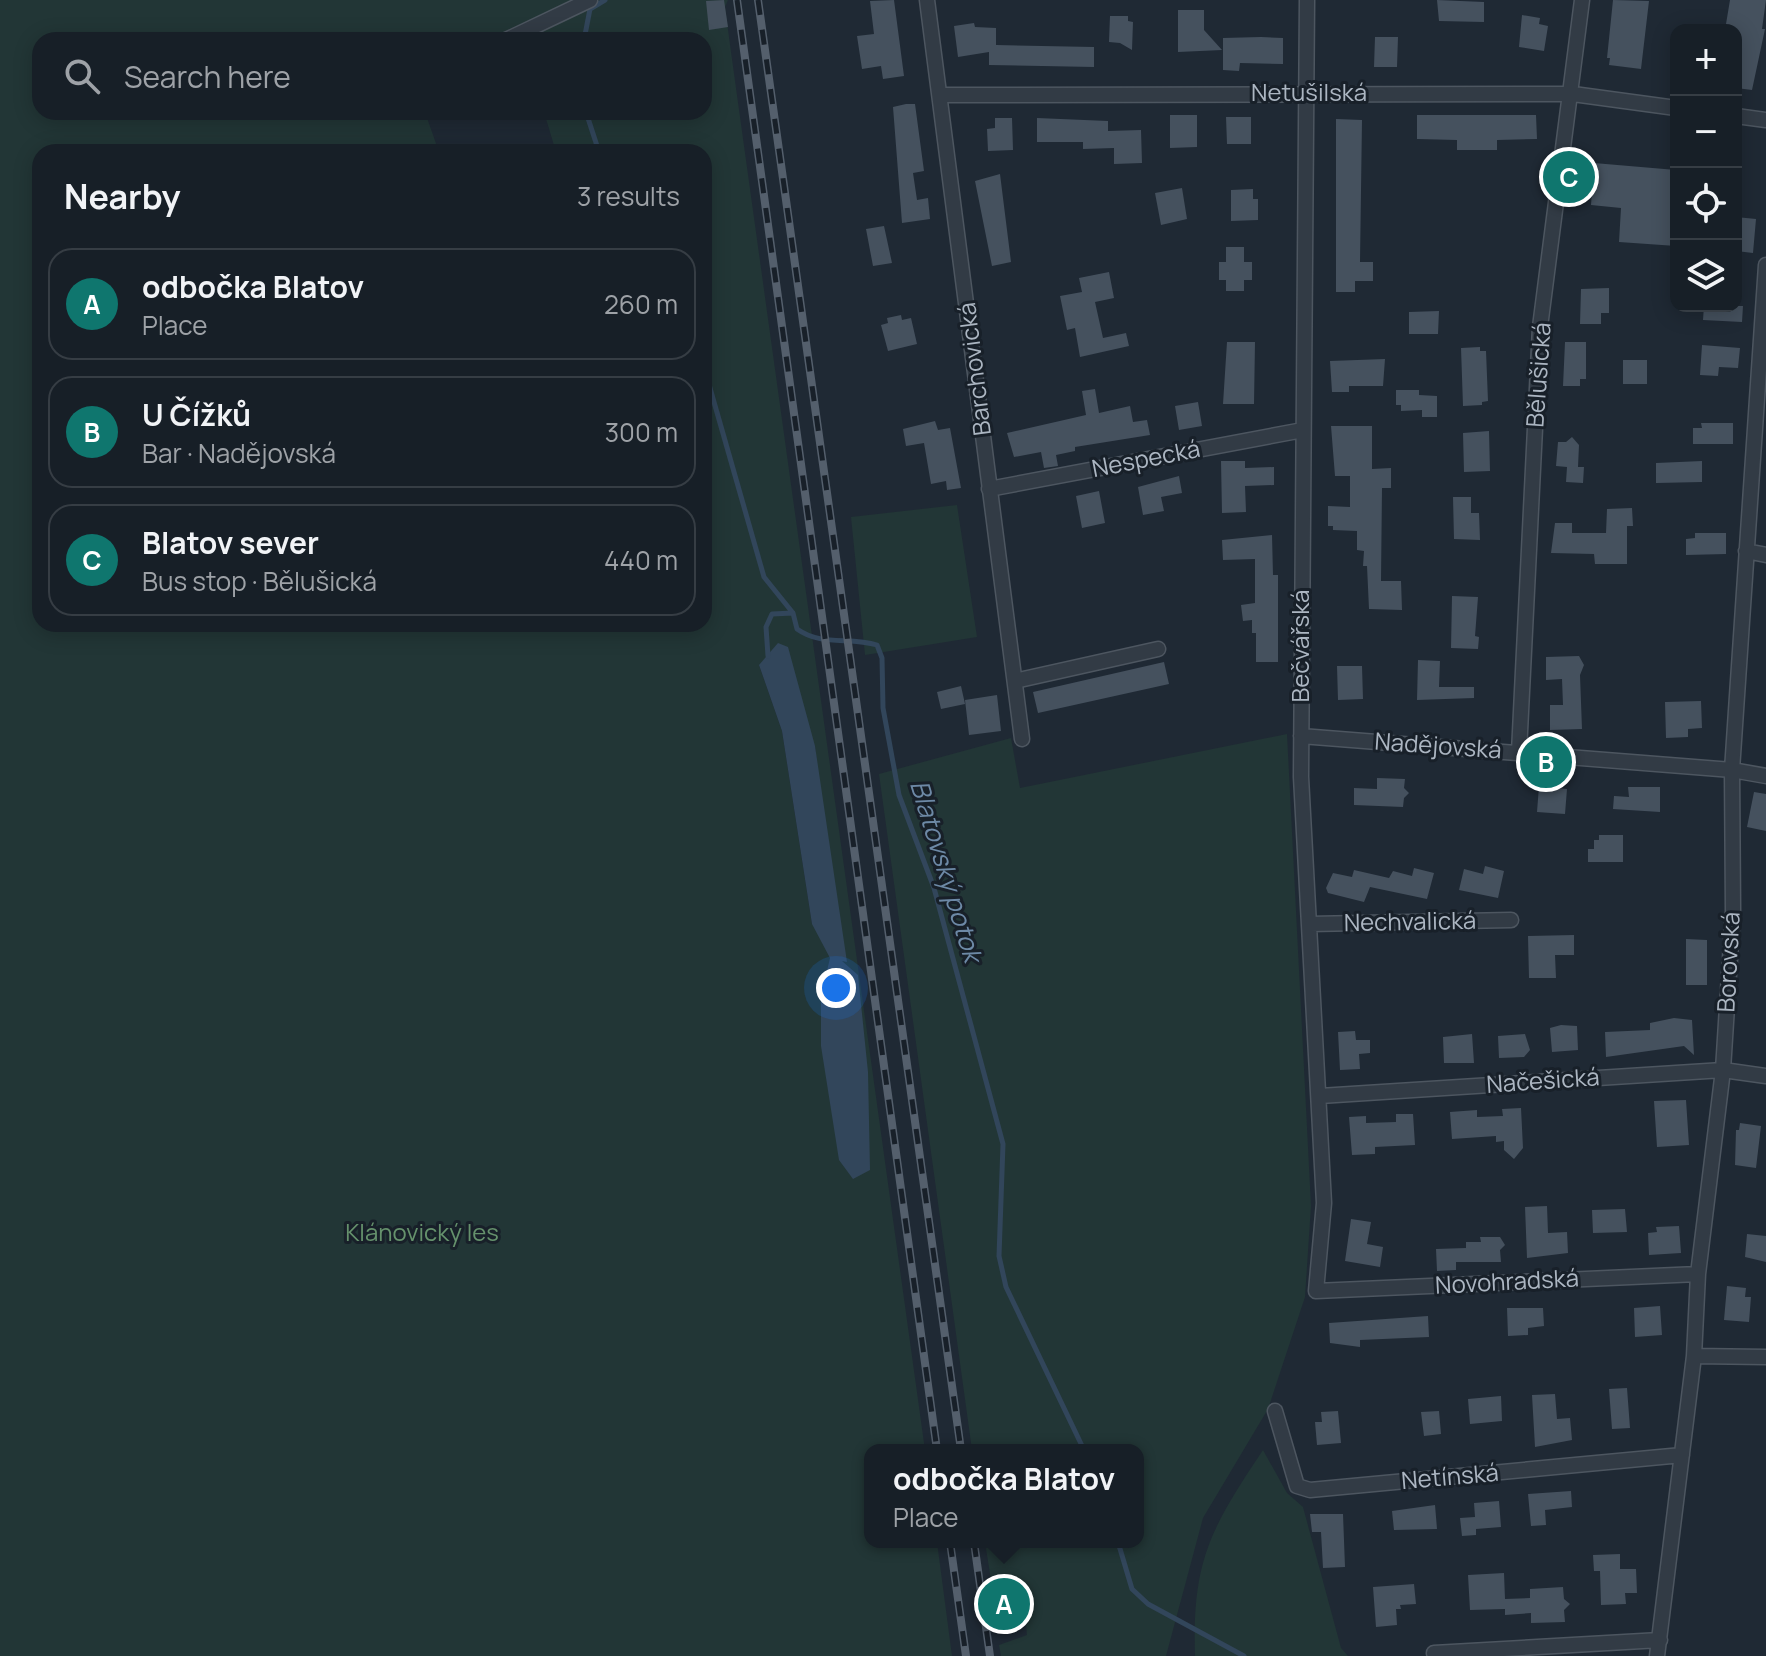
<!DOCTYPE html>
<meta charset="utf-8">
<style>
body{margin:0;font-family:Manrope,sans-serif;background:#20272f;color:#f1f3f6}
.controls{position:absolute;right:24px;top:24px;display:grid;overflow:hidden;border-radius:16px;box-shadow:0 4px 20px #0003}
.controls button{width:72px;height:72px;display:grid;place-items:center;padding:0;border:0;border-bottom:2px solid #363d44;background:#171f27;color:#f1f3f6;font:40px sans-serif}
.you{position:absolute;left:836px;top:988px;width:28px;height:28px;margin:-20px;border:6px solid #fff;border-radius:50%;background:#1a73e8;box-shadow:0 0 0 12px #1a73e833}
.badge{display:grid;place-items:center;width:52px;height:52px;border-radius:50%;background:#0f766e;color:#fff;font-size:26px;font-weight:700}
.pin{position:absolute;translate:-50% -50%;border:4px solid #fff;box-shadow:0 2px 8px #0006}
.popup{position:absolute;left:864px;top:1444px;width:280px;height:104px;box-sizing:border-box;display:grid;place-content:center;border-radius:16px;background:#171f27;filter:drop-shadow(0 2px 6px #0005);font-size:26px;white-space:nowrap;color:#9ea2a7}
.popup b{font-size:30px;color:#f1f3f6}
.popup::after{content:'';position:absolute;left:50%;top:100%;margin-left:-16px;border:16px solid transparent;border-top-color:#171f27}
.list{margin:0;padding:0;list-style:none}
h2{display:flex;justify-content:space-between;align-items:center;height:104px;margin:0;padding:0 32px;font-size:34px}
h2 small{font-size:26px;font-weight:400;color:#9ea2a7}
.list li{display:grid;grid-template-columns:52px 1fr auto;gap:24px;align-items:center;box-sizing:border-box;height:112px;margin:0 16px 16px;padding:0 16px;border:2px solid #363d44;border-radius:24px}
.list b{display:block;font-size:30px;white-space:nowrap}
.list p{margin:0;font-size:26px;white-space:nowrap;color:#9ea2a7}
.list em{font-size:26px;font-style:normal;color:#9ea2a7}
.icon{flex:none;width:44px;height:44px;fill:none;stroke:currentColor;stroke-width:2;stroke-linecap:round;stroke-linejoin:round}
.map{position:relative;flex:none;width:1766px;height:1656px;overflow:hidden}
.search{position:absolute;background:#171f27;box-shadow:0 4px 20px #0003;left:32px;top:32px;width:680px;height:88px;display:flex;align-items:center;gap:20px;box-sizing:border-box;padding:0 28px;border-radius:24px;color:#9ea2a7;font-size:30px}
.panel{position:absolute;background:#171f27;box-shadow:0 4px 20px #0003;left:32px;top:144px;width:680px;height:488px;border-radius:24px}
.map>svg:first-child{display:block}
.green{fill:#223636;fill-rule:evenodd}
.water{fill:#32465b}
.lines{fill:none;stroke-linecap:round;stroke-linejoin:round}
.stream{stroke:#32465b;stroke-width:5}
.building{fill:#45515e}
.street-casing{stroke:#4d5660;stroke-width:17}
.street{stroke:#323b45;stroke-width:14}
.rail-casing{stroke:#545f6c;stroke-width:8}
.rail{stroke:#182029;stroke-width:5;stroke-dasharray:15;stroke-linecap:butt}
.labels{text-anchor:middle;stroke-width:6;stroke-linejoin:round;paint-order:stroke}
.street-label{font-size:24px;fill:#acb6c2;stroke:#182029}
.park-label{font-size:24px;fill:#65916c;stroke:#182029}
.water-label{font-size:26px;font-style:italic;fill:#6d89a6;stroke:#182029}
</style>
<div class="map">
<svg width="1766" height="1656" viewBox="0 0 1766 1656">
<rect width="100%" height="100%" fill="#1f2934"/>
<path class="green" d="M0,0H728L725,7L731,52L925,1450H870V1542H937L952,1656H0ZM40,40H704V112H544L556,152H704V624H40V152H439L425,112H40ZM759,665L815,746L819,787L812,924L782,731Z
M957,505L977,637L865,655L851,517Z
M1287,734L1311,1206L1305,1297L1268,1409L1203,1518L1166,1656H1001L999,1645L1027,1635L1022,1583L991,1580L985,1542H1138V1450H972L879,774L1011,738L1020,788Z
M1263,1450L1287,1493L1303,1507L1341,1648L1348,1656H1195C1192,1560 1211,1528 1263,1450Z"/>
<path class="water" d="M778,643L788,647L815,746L847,962L842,961L858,975L868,1072L870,1170L853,1179L839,1160L821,1046V996L830,958L812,924L782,731L759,665Z"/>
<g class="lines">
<path class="stream" d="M584,40L590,9L605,0
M586,112L599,152
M704,367L764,577L793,613L797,629C822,647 850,636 877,645L882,658L883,708L899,795L934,888L1003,1144L999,1256L1006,1287L1084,1450
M768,656L766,627L772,614L793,613
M1118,1542L1132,1589L1148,1604L1244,1656"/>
</g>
<path class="building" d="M724,0L728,27L709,30L706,1Z
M894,0L904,76L883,79L881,66L862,69L857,36L874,34L870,1Z
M1437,0L1484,2V22L1439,21Z
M1613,0L1649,1L1641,69L1609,65L1610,58H1607Z
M1730,0H1766L1762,29H1765L1752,90L1736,88V30H1725Z
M1178,10H1204V30L1222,50L1178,52Z
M1522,15L1540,18L1539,24L1548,26L1544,51L1519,47Z
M1110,16H1128V21L1133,22L1132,50L1120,43L1109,42Z
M974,23L975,27L996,28V45L1094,47V67L989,65V52L958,57L954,26Z
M1261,37L1283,38V64L1240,63L1239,71L1223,70V38Z
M1375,37H1398L1397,67H1374Z
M906,104H915L924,171L913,173L917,200L928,198L930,219L902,223L893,107Z
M1170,115H1197V147L1170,148Z
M1417,115H1536L1537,139L1497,140V150H1457V140L1417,139Z
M1226,117H1251V144H1227Z
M995,118H1012L1013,150L988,151L987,129L995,128Z
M1037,118L1108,121V131L1141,130L1142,163L1114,164V148L1083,149V142H1037Z
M1336,119L1362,120L1360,262H1373V281H1355V292H1336Z
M1594,163L1676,170V246L1619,242L1621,208L1591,205Z
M1000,174L1011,262L992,266L975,181Z
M1182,188L1187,219L1161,225L1155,193Z
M1253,189V199H1258V220L1231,221V190Z
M1736,217L1756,219L1753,253L1736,251Z
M884,226L892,263L873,266L866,229Z
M1226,247H1244V262H1252V280H1244V291H1226V280H1219V262H1226Z
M1109,272L1114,298L1095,302L1103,338L1126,333L1129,346L1080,357L1075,328L1067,330L1060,296L1082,292L1079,278Z
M1609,288V313H1601V324H1580L1581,289Z
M1704,306H1743L1742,322L1703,320Z
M1439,311L1438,334H1409V312Z
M901,315L902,320L911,318L917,344L888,351L881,325L888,323L887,318Z
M1227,342H1255L1254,404H1223Z
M1565,342H1586V379H1580V386H1563Z
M1702,345L1740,348L1738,368L1719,367L1718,376L1700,375Z
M1480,347V351H1486L1488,401L1482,402V405L1463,406L1461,348Z
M1385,359L1383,386H1349V392H1332L1330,361Z
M1623,360H1647V384H1623Z
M1095,389L1099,413L1130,406L1133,422L1147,420L1150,435L1075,447V451L1056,455L1058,466L1044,468L1041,452L1014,457L1007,433L1086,415L1082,391Z
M1396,390H1419V395L1437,396V417H1422V410L1401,411V405H1396Z
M1198,402L1202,426L1179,430L1175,406Z
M935,421L938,430L950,428L961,488L947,490L946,481L931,484L924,443L906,446L903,429Z
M1701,423H1733V444H1693V428H1702Z
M1331,426H1372V469L1391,468V488H1382L1381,581H1401L1402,610L1369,609L1367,566H1363L1364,551L1357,550V531L1333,530V526H1328V506L1350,507V476H1335Z
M1489,431L1490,471L1464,472L1463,433Z
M1572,437L1579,445L1578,467H1584L1583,483L1566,482L1567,467L1556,466L1558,442H1566Z
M1221,461H1245V468L1274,467V485L1245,486L1246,512L1222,513Z
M1702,461V482L1656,483V463Z
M1179,476L1182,493L1161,497L1164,511L1143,515L1138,487Z
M1099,491L1105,523L1082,528L1076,496Z
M1453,497H1471V513H1479L1480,540L1454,539Z
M1632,508L1633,526H1627V564H1595L1594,554L1551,553L1555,523H1572V533H1606L1607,509Z
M1695,533H1726V554L1686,555V539L1695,538Z
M1272,535L1273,575H1278V662H1256V633H1252V620L1243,621L1241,605L1255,603V559L1223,560L1222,540Z
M1452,596L1478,597L1475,636L1479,637L1478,649L1451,648Z
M1579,656L1584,665L1580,675L1582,729L1550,730V705H1563L1562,679L1546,680V657Z
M1418,660L1440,661L1439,687H1474V698L1417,700Z
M1164,662L1169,684L1038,713L1033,692Z
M1337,666H1362L1363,699L1338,700Z
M961,686L965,704L941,709L937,692Z
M997,695L1001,731L969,735L965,700Z
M1701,701L1702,728L1688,729V737L1666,738L1665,702Z
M1377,778L1405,779L1404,788L1409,793L1404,798L1403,807L1354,805V788L1377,789Z
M1539,786L1567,789L1565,814L1537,812Z
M1628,787H1660V812L1613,809L1614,796L1629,797Z
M1754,792L1766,794V831L1747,827Z
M1599,835H1623V862H1588V849H1594V840H1599Z
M1485,866L1504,871L1498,898L1459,890L1464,869L1483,874Z
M1414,868L1434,873L1427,899L1370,887L1364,902L1328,893L1326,888L1333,873L1352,877L1354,870L1389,878L1393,871L1412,876Z
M1574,935V955H1555L1556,978H1529L1528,936Z
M1686,939L1707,940V985H1686Z
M1674,1018L1692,1020L1694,1055L1684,1046L1606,1057L1605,1032L1650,1030V1023Z
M1561,1025L1577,1026L1578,1050L1552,1052L1550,1028Z
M1355,1031L1356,1040H1370V1053L1359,1054L1360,1069L1340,1070L1338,1032Z
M1472,1034L1474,1063H1444L1443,1037Z
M1525,1034L1530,1050L1524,1057L1499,1058L1498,1036Z
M1686,1100L1689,1145L1657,1147L1654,1101Z
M1521,1108L1523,1148L1514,1159L1504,1150V1141L1496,1142V1136L1452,1139L1450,1112L1477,1110V1117L1503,1116L1502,1109Z
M1396,1114H1413L1415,1145L1375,1147V1154L1352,1155L1349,1117L1366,1116V1123L1396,1122Z
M1740,1123L1761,1126L1756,1168L1735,1165L1736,1130H1739Z
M1547,1206L1548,1233L1567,1232L1568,1253L1527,1258L1525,1207Z
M1625,1209L1627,1232L1593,1233L1592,1210Z
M1351,1219L1371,1222L1367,1244L1383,1247L1380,1267L1345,1261Z
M1679,1226L1681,1253L1649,1255L1648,1233L1657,1232L1656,1227Z
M1747,1234L1766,1236V1262L1745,1257Z
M1480,1237H1500L1505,1245L1500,1250L1501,1262H1456V1270L1437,1271L1436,1249L1466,1248V1242H1481Z
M1727,1286L1746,1288L1745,1297H1751L1749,1322L1724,1320Z
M1660,1306L1662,1335L1635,1337L1634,1308Z
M1507,1308H1543L1544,1326L1528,1328V1335L1508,1336Z
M1428,1316L1429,1337L1360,1340V1347L1330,1343L1329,1323Z
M1627,1388L1630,1428L1612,1429L1609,1389Z
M1555,1394L1557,1419L1570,1418L1572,1440L1535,1447L1532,1395Z
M1501,1396L1502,1421L1470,1424L1468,1399Z
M1338,1411L1341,1443L1317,1445L1315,1422H1322L1321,1412Z
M1439,1411L1441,1434L1424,1436L1421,1412Z
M1571,1491L1572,1507L1545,1510L1546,1525L1531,1526L1528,1494Z
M1499,1501L1501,1527L1476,1529V1535L1462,1536L1460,1518L1475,1517L1474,1503Z
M1435,1505L1437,1529L1394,1530L1392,1511Z
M1310,1514H1343L1345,1567L1323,1568L1321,1532H1312Z
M1620,1554V1569H1636L1637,1593H1625L1626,1604L1601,1605L1600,1571H1594L1593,1555Z
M1504,1573L1505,1599L1530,1598V1589L1563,1587L1564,1599L1570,1604L1564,1610L1565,1622L1531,1623V1613L1505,1615V1609L1470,1610L1468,1575Z
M1414,1584L1416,1604L1400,1605L1401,1609H1396L1397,1625L1376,1627L1373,1587Z
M1012,1590L1016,1616L997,1618L993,1592Z"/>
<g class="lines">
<defs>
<path id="street" d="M927,0L1022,739
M1307,0L1301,777L1324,1203L1316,1291L1698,1274
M506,40L590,0
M941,95L1573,94L1676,108
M1736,116L1766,120
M989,489L1303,430
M1746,551L1766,555
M1015,681L1158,649
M1301,736L1732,770L1766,776
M1519,752L1540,327L1582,0
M1310,924L1511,920
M1320,1096L1723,1070L1766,1076
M1694,1356L1766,1357
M1275,1411L1297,1486L1310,1490L1682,1455
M1434,1653L1660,1640
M1657,1656L1694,1356L1698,1274L1723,1070L1733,911L1732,770L1766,265"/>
</defs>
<use href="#street" class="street-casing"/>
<use href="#street" class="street"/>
<defs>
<path id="rail" d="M737,0L937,1450
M758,0L961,1450
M950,1542L966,1656
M974,1542L990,1656"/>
</defs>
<use href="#rail" class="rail-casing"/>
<use href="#rail" class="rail"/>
</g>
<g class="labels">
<g class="street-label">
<text x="1309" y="101">Netušilská</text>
<text transform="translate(975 369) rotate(-97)" y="8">Barchovická</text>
<text transform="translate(1539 375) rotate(-86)" y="8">Bělušická</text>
<text transform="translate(1146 459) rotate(-11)" y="8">Nespecká</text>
<text transform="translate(1301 646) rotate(-90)" y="8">Bečvářská</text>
<text transform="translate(1438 746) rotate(4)" y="8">Nadějovská</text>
<text transform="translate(1410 922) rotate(-1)" y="8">Nechvalická</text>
<text transform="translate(1729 962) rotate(-87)" y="8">Borovská</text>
<text transform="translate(1543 1081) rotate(-4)" y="8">Načešická</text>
<text transform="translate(1507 1282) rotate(-3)" y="8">Novohradská</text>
<text transform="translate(1450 1477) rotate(-5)" y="8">Netínská</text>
</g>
<g class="park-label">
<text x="422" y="1241">Klánovický les</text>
</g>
<g class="water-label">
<text transform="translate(946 871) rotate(73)" y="9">Blatovský potok</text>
</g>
</g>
</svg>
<div class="controls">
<button>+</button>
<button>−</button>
<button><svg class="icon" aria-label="locate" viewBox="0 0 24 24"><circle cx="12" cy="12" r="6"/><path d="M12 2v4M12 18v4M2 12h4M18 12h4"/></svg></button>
<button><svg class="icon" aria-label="layers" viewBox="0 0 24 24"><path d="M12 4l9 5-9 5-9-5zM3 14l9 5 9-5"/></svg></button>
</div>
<div class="you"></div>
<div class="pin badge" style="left:1004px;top:1604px">A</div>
<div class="popup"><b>odbočka Blatov</b>Place</div>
<div class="pin badge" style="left:1546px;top:762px">B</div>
<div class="pin badge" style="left:1569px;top:177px">C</div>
<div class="search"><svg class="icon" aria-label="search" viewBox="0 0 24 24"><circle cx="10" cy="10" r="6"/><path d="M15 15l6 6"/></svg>Search here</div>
<section class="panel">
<h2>Nearby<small>3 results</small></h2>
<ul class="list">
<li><span class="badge">A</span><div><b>odbočka Blatov</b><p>Place</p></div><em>260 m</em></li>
<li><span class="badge">B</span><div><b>U Čížků</b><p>Bar · Nadějovská</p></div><em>300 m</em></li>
<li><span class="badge">C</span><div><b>Blatov sever</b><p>Bus stop · Bělušická</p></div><em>440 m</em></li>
</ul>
</section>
</div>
